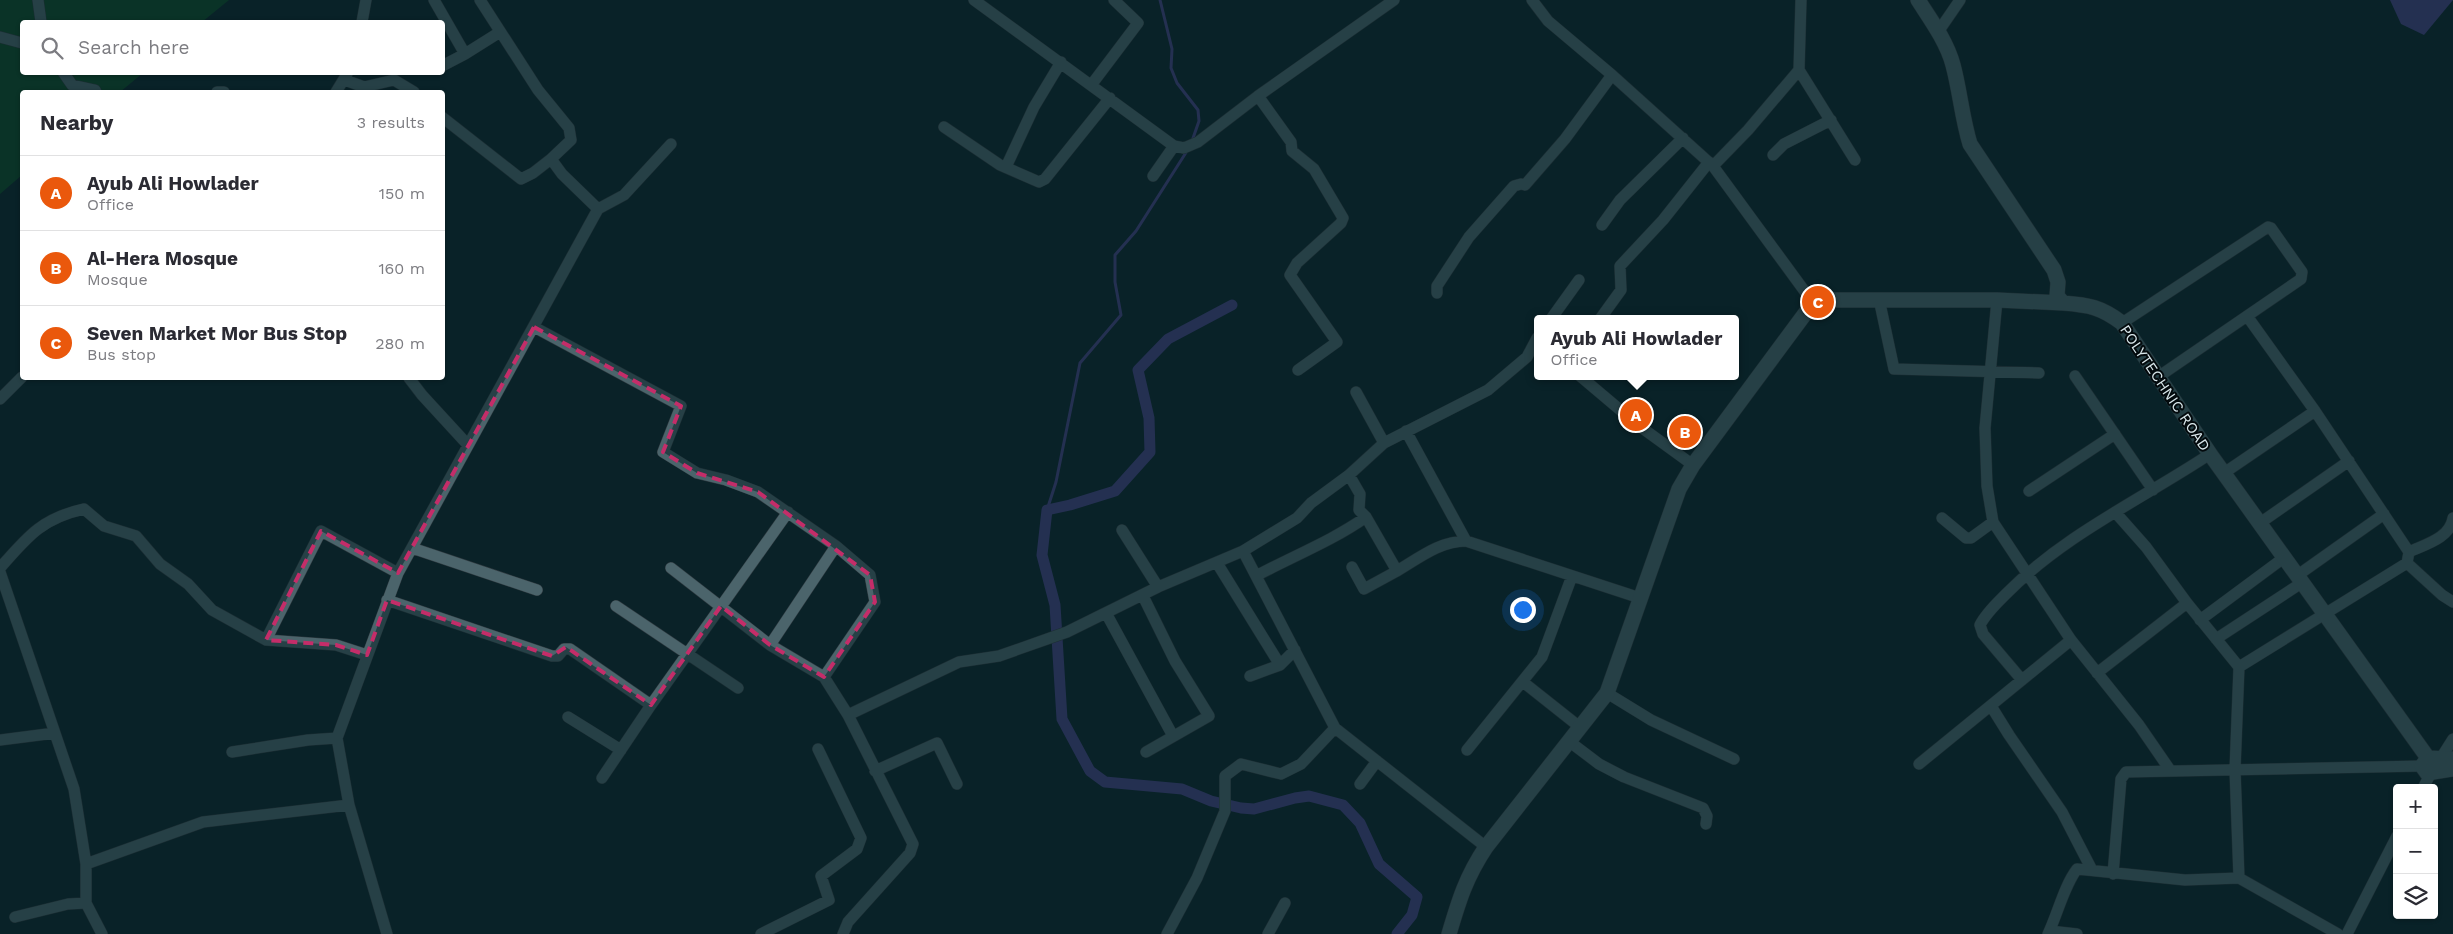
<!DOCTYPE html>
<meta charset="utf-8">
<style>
body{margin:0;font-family:"Work Sans",sans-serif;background:#f7f7f7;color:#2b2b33}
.controls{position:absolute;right:15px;bottom:15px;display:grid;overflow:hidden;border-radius:5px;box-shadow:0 1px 4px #0004}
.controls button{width:45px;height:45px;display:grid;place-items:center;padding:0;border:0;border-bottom:1px solid #e1e1e2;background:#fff;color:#2b2b33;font:25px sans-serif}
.you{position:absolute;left:1522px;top:609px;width:18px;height:18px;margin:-12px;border:4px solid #fff;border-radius:50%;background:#1a73e8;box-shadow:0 0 0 8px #1a73e833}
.badge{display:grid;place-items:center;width:32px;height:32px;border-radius:50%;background:#ea580c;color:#fff;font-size:16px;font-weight:700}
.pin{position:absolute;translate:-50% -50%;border:2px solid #fff;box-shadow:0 1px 5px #0006}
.popup{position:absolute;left:1534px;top:315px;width:205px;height:65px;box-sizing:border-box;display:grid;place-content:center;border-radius:5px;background:#fff;filter:drop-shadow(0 1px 4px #0005);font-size:16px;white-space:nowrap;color:#7c7c81}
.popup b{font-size:19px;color:#2b2b33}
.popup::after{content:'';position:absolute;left:50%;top:100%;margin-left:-10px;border:10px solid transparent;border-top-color:#fff}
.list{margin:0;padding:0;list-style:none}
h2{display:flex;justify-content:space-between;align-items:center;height:65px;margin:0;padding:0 20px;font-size:21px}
h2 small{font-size:16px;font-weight:400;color:#7c7c81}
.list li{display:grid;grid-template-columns:32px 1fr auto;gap:15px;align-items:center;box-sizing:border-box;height:75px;padding:0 20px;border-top:1px solid #e1e1e2}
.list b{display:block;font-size:19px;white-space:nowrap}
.list p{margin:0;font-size:16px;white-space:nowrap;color:#7c7c81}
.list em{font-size:16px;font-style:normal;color:#7c7c81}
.icon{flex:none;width:28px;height:28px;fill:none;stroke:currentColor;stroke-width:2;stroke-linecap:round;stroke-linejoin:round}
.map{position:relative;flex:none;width:2453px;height:934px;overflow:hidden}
.search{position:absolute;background:#fff;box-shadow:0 1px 4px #0004;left:20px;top:20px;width:425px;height:55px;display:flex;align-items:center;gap:12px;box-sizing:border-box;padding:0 18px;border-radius:5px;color:#7c7c81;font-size:19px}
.panel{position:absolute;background:#fff;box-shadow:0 1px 4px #0004;left:20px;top:90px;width:425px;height:290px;border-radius:5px}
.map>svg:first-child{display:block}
.green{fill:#0c4826}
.water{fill:#454084}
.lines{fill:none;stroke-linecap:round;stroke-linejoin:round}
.stream{stroke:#454084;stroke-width:3}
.canal{stroke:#454084;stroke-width:11}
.minor-casing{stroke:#303b41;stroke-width:12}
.tertiary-casing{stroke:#303b41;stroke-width:16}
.minor{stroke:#4b646b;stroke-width:11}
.tertiary{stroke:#4b646b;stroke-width:15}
.marked{fill:none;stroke:#c42d69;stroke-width:4;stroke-dasharray:10 6;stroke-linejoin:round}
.labels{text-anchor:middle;stroke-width:4;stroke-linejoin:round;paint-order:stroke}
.street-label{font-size:15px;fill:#d9e7eb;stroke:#030a0d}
</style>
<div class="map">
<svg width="2453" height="934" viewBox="0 0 2453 934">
<rect width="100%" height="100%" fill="#0a2228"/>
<path class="green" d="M0,0H229L202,22H22V72L143,73L120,92H22V175L0,194Z"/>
<path class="water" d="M2390,0H2453L2424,35L2401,24Z"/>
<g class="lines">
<path class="stream" d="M1160,0L1172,49L1171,68L1177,83L1198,110L1199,121L1192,141
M1047,510L1056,482L1080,363L1121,315L1115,282V255L1136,231L1187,151"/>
<path class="canal" d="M1232,305L1168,339L1138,370L1149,418L1150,452L1115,491L1070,505L1047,510L1042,555L1055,605L1062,719L1090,771L1105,782L1182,789L1211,801L1241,808L1254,809L1295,798L1309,796L1343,805L1360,823L1379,864L1417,897L1412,915L1397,934"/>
<defs>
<path id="minor" d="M38,0L41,22
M434,0L465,54L500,32
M480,0L538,90L569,128L571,140L551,159L562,174L598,209L624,195L671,144
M974,0L1174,146L1184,148L1198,142L1258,96L1394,0
M1532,0L1548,21L1612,75L1713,166L1814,304
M362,22L366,0
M1938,32L1960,0
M0,37L22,43
M442,66L465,54
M1799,70L1855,160
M63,72L72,85L95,90L96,92
M345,80L364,87L394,80L414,92
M1092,84L1138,23L1114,0
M217,92H224
M336,92L347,74
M1258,96L1291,142L1292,151L1314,169L1343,218L1341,223L1297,263L1290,275L1337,342L1298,370
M442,117L521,179L533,173L551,159
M944,127L1000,165L1039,182L1045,179L1110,98
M1773,155L1784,144L1831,120
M1713,166L1748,130L1799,70L1801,0
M1006,167L1034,107L1061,62
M1153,176L1174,146
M1602,225L1620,200L1683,138
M1437,293V286L1469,237L1514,186L1521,184L1525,185L1565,139L1612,75
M1879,299L1894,369L2039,373
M1997,300L1985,428L1987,486L1993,522L2071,640L2139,725L2170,770
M1551,319L1579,280
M1600,319L1621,290L1620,266L1663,220L1709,162
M2122,323L2268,227L2271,228L2302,272L2301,279L2158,377
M534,327L681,406L663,452L697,473L726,480L758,492L836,546
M1580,376L1638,425L1693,465
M2075,376L2153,490
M409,378L422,395L467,444
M1356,392L1384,443
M0,399L22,377
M1406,431L1466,541
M2224,473L2315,411
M1349,475L1384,443L1488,390L1527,357L1537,338
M2029,491L2115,434
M2115,512L2146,547L2187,603L2239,667
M1942,518L1966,538H1971L1993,522
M2260,523L2349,461
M1122,530L1158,587
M412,548L537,590
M1243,551L1335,728L1486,847
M2409,552C2426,544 2450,538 2453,518
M1217,563L1280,665
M2407,563L2442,595L2453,602
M0,568C27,537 42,518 84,509L104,526L136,536L160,564L188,584L212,610L266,640L336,645L367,655
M671,568L770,645L824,677L848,715L913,844L910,853L848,922L843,934
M1397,571C1419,558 1440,541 1466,541L1640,598
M0,572L74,789L86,864V903L102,934
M2298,575L2384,514
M1256,576C1293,556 1332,541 1366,517
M1143,596L1175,661L1209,716L1146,752
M387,600L552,656H558L564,649H570L651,705
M616,606L738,688
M1106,613L1173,736
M2200,620L2285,557
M2216,639L2303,582
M266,640L321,531L398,573L598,209
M770,645L836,546L870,575L875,602L824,677
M2097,673L2187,603
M1250,676L1280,665L1295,650
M2022,680L1983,634L1980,625C1986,613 1997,603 2007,593C2064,535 2142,499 2210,454
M1523,682L1581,728
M1607,693L1651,720L1734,759
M1991,706L2009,735L2062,812L2092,870
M848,715L959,662L999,656L1067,632L1158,587L1243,551L1297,518L1311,503L1349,475L1360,494L1359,510L1366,517L1397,571L1364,589L1352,567
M568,717L621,750
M0,740L55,733
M1570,742L1599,764L1624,777L1703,808L1707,816L1706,824
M1467,750L1542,657L1572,576
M232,752L308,740L337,738
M2441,758L2453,739
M1919,764L2071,640
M875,771L937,743L957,784
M602,778L651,705L788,512
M1360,784L1377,761
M2423,788L2431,773
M86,864L203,822L349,805
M2113,874L2121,779L2126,772L2422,766
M2239,878L2235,770L2239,667L2407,563L2409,552L2315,411L2247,316
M15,917L68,904L86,903
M2050,931L2077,934
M387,934L349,805L337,738L398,573
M761,934L829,900L821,876L857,849L861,838L818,749
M1167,934L1197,878L1225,811V776L1241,764L1281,774L1301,764L1335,728
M1268,934L1285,903
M2048,934C2058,913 2064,886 2077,869L2185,880L2239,878L2338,934
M2347,934L2397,836"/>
<path id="tertiary" d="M1918,0C1931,20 1947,42 1953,65C1960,91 1962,118 1970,144L2054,270L2058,282L2057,296L2063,303C2089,305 2101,307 2122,323L2210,454L2428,758
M2453,759L2428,758L2422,766L2427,773L2453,769
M1449,934C1459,900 1466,877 1486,847L1607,693L1679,489L1693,465L1807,311L1814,304L1825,300H1997L2063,303"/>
</defs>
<use href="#minor" class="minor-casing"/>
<use href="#tertiary" class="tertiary-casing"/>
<use href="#minor" class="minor"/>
<use href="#tertiary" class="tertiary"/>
</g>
<path d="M0 0H2453V934H0ZM534,327L681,406L663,452L697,473L758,492L870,575L875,602L824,677L770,645L721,606L651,705L566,647L552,656L387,600L367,655L336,645L266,640L321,531L398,573Z" fill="#0a2228" fill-opacity=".55" fill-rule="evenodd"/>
<path class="marked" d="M534,327L681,406L663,452L697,473L758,492L870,575L875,602L824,677L770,645L721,606L651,705L566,647L552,656L387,600L367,655L336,645L266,640L321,531L398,573Z"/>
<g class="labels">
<g class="street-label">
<text transform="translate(2165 388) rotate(56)" y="5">POLYTECHNIC ROAD</text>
</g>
</g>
</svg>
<div class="controls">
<button>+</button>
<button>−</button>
<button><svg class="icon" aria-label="layers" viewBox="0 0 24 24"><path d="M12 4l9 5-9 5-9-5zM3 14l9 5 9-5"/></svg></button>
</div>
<div class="you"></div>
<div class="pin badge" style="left:1636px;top:415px">A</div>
<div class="popup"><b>Ayub Ali Howlader</b>Office</div>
<div class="pin badge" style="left:1685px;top:432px">B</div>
<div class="pin badge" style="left:1818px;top:302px">C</div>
<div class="search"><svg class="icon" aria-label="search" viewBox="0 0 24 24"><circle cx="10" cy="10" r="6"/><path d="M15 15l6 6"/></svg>Search here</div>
<section class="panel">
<h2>Nearby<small>3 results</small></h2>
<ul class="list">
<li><span class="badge">A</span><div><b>Ayub Ali Howlader</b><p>Office</p></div><em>150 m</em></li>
<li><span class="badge">B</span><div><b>Al-Hera Mosque</b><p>Mosque</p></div><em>160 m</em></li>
<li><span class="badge">C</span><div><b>Seven Market Mor Bus Stop</b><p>Bus stop</p></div><em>280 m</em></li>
</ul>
</section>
</div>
